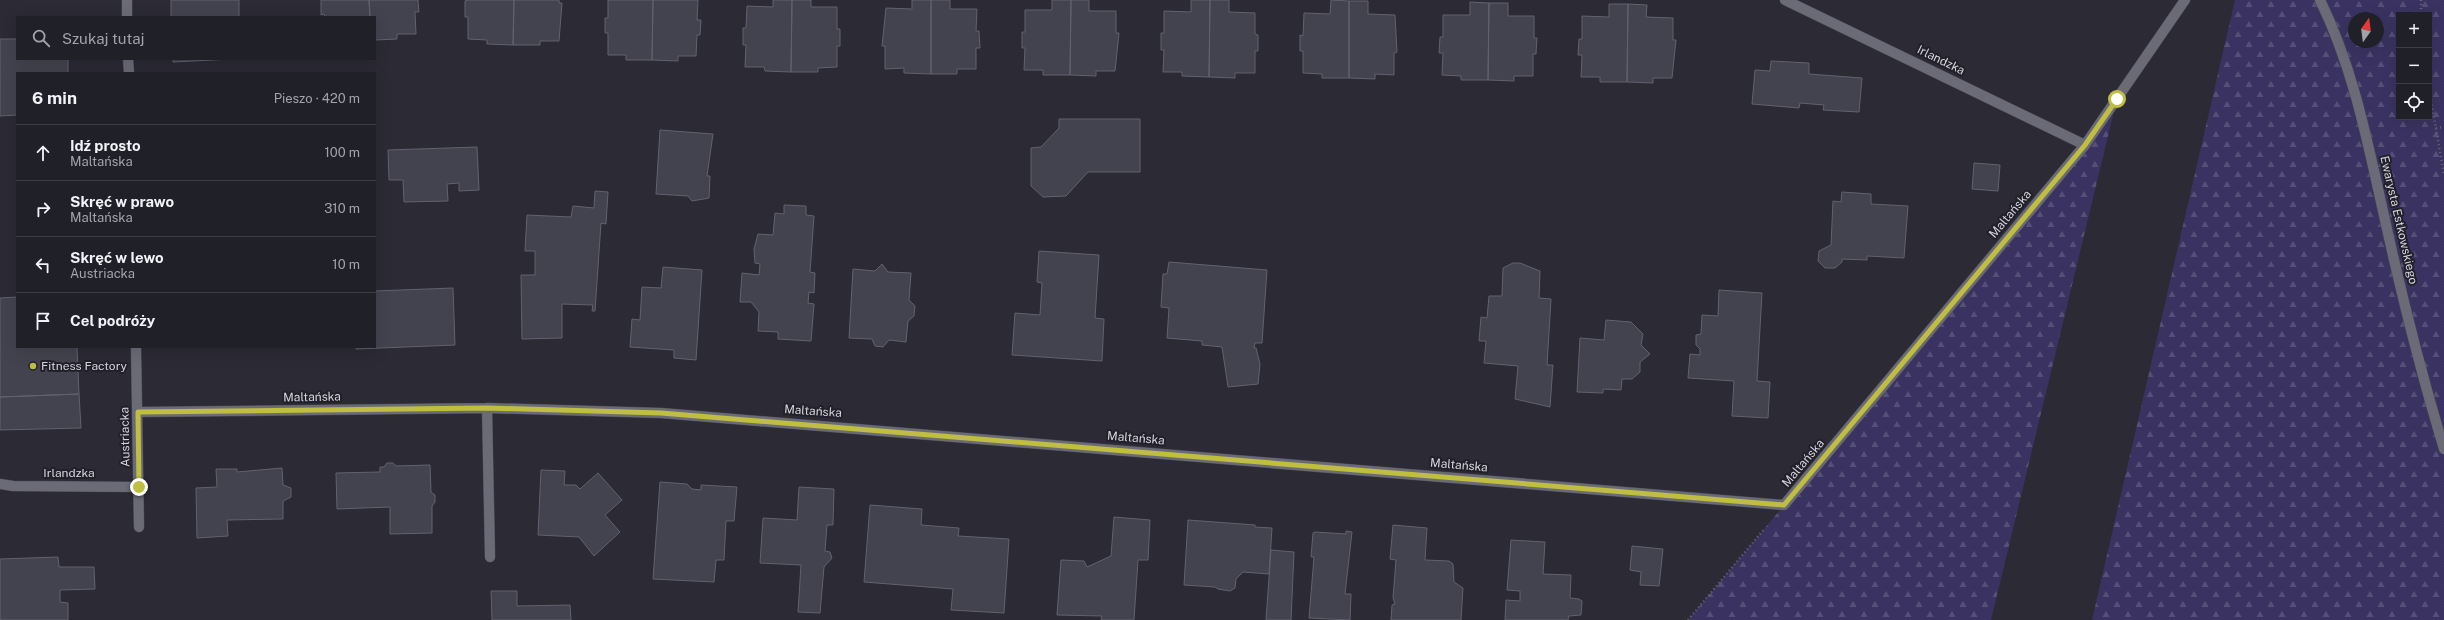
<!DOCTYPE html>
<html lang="pl">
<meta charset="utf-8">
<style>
body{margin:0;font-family:"Public Sans",sans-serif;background:#282830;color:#f1f3f6}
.controls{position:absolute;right:12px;top:12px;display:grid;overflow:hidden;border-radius:0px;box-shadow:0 4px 16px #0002}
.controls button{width:36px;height:36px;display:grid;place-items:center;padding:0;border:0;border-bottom:1px solid #3d3e45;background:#202028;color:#f1f3f6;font:20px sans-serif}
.compass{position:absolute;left:2348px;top:12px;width:36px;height:36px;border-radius:50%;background:#202028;box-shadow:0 4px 16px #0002;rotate:14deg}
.stop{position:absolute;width:12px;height:12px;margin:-9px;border:3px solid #c0be40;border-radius:50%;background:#fff}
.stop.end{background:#c0be40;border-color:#fff;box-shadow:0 1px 4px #0008}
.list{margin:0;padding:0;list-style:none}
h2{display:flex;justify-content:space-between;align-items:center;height:52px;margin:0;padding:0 16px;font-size:17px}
h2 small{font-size:13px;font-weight:400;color:#a2a3a8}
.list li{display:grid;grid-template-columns:26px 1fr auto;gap:12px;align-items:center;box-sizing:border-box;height:56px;padding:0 16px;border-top:1px solid #3d3e45}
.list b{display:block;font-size:15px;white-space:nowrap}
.list p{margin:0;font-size:13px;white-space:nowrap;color:#a2a3a8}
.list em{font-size:13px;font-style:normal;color:#a2a3a8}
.icon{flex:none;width:22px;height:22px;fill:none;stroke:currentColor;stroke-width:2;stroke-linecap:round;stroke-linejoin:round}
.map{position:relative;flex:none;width:2444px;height:620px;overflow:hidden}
.search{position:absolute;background:#202028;box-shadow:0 4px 16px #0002;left:16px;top:16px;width:360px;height:44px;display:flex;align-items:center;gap:10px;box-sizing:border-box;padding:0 14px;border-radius:0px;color:#a2a3a8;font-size:15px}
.panel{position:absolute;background:#202028;box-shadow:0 4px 16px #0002;left:16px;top:72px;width:360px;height:276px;border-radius:0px}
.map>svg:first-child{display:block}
.forest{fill:url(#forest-firs);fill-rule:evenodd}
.building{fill:#43434f;stroke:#62616f}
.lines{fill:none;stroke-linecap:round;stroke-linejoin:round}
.lane-casing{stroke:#494852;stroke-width:11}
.street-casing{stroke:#494852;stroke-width:11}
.secondary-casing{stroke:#494852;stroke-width:11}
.path{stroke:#66656f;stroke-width:2.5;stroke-dasharray:1 3;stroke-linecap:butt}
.lane{stroke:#6b6b78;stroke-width:10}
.street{stroke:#6b6b78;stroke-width:10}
.secondary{stroke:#6b6b78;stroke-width:10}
.route{stroke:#c0be40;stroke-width:5}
.poi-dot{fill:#c0be40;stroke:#21202b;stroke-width:1.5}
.labels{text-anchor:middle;stroke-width:4;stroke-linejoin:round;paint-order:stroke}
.street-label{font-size:12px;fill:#d5d4dc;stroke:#21202b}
.poi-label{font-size:12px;fill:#d5d4dc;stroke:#21202b;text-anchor:start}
</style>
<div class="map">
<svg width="2444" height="620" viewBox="0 0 2444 620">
<defs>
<pattern id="forest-firs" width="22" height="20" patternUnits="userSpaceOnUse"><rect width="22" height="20" fill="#3a3362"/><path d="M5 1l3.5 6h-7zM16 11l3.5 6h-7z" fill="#565078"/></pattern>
</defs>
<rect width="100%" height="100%" fill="#2b2a35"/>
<path class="forest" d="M2235,0H2444V620H2092ZM2399,15H2429V117H2399ZM2354,18H2378V42H2354Z
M2117,99L1991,620H1688L2085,145Z"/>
<path class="building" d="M171,0H239V17H171Z
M321,0H369L370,17H325L324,14L321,15Z
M369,0H418L419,12H415L416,34H397V39L375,40V17H370Z
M468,0H514L513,45L487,44V40L468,39V17H465V1Z
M514,0H559V3H562L559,41H540V45H513Z
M608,0H653L652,60H626V55H608V33H605V18H608Z
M653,0H698L697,20H701L700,35H697L696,56H678V61L652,60Z
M773,0H792L791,72L765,71L764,67H745L746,45H743V28H746L747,6L773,7Z
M792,0H811V7H837V29H840V46H837V67L818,68V72H791Z
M912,0H931V74L904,73V68L885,69V46H882L886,8L912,9Z
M931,0H950V9H977L976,31H979L980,48H976V69H957V74H931Z
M1052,0H1071L1070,75H1043V70H1024L1025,48H1022V32H1025V10H1052Z
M1071,0H1089V11H1116V33H1119L1115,71H1096V76L1070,75Z
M1191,0H1210L1209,77L1182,76V72H1163L1164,50H1161V33H1164V11L1191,12Z
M1210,0H1229V12L1255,13V34L1258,35V51H1255V73H1235V78L1209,77Z
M1331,0L1349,1V78H1322V74L1303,73V51H1300V35L1303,36L1304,13L1330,14Z
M1349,1H1368V14L1395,15L1397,52L1394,53V75L1375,74V79L1349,78Z
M1470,2L1489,3L1488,80H1461V76L1442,75L1443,53H1439L1440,37H1443V15H1470Z
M1489,3H1508V16H1534V38H1537L1536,54H1533V76H1514V81L1488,80Z
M1609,4H1628L1627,82H1600V77H1581L1582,55H1578L1579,39H1582V16L1609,17Z
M1628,4L1647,5L1646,17L1673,18V40H1676L1672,78H1653V83L1627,82Z
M0,39H17V59H68V73H17V115L0,116Z
M173,59H232L173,62Z
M1771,61L1809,63V74L1862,78L1859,112L1823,110L1824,105L1800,103L1799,108L1752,104L1755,70L1770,71Z
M1059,119H1140V172H1088L1066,196L1043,197L1031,186V148L1041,147L1059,128Z
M660,130L713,134L707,176H710L709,198L692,201L688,196L656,194Z
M477,147L479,190L459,191V183L447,184L448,201L404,202L403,180H389L388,150Z
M1974,163L2000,165L1998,191L1972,189Z
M595,191L608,192L606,224L601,223L595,311H592L593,305L562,304V338L522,339L521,275H535V251H525L527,215L571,217L573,206L594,208Z
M1842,192L1871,194V204L1908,206L1904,258L1867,256V260L1842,259V262L1835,268H1825L1818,261L1819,251L1831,245L1833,201L1841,202Z
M784,205L806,206V215L814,216L810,272L815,273L814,293L809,292L808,303L814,304L811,341L778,339V332L758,331L759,312L751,302H740L742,273L759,275L760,264L755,263L754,249L758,234L773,235L775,213L784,214Z
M1039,251L1099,255L1095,318L1104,319L1102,361L1012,355L1015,313L1040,315L1042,283L1037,282Z
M1169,262L1267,270L1262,343H1255L1254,348H1256L1260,364L1258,384L1228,387L1222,347L1202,345V341L1167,338L1169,308L1161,307L1163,274H1167Z
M1513,263H1520L1540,271L1539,298L1551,299L1547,365H1553L1550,407L1515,399L1518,366L1484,363L1486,341H1479L1481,317L1487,318L1489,296H1502L1503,268Z
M882,264L888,272L911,273L909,300L915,306L914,316L908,321L906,342L889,340L883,347L875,346L872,339L849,338L853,269L875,271Z
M663,267L702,270L696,360L674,358V350L630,347L632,319L640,320L642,287L661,288Z
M453,288L455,345L356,349V347H375V291Z
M1719,290L1762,293L1757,381L1770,382L1768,418L1732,416L1734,381L1688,378L1690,354L1700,355V349L1696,345V335L1701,334L1702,315L1718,316Z
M17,297V347H77L79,394L0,397V298Z
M1606,320L1631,322L1643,334L1641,345L1650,354L1640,362V372L1632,379H1622L1621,390L1603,389V393L1577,392L1580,338L1604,340Z
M79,394L81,428L0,430V397Z
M387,463H393L396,466L430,465L431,492L435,495V502L432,506V533L390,534V507L337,509L336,473L380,472V467H384Z
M282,468L283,485L291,488V497L283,501V519L227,520L228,536L197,538L196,488L217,487L216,469H237V472Z
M541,470L565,471L564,485H576L580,489L598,473L622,500L605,515L620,532L594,556L579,537L538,535Z
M660,482L687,484L692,489L701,490V485L737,487L734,521H726L724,560H716L714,582L653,579Z
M799,487L834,489L833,525H827L825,551L830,552L832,558L824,567L820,613L798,612L801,565L760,563L763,518L797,520Z
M870,505L922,509L921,525L959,528L958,536L1009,539L1004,613L951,610L953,589L864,582Z
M1114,517L1150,520L1148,560H1138L1134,620H1101L1102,616L1057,615L1061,560L1084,561L1087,567L1111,556Z
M1188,520L1255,525V527L1272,528L1269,574L1243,572L1236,579L1235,588L1230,591L1218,589L1215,587L1184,585Z
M1393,525L1427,528L1425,560L1449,561L1453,564L1454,582L1463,588L1461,620H1391L1392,605L1395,604L1393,598L1396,560L1390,559Z
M1346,531L1352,532L1345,594H1351L1350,620L1309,618L1314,557H1311L1313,533L1315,532L1346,534Z
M1511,540L1545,542L1543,574L1571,575L1570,598L1579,599L1582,601L1581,615L1569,616L1568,620H1505L1506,600L1520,601V591L1507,590Z
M1632,546L1663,549L1659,586L1640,585L1641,572L1630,570Z
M1271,550L1294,552L1291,620H1266Z
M58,557L59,567H94L95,589L60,590V602L68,603V620H0V559Z
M491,591H517V606L570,605L571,620H492Z"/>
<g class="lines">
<defs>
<path id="lane" d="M0,484L13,486L139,487"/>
<path id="street" d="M127,0V17
M1785,0L2085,145
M128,59L129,73
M136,347L139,527
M487,408L490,557
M138,412L487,408L661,413L1784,505L2085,145L2185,0"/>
<path id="secondary" d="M2320,0C2354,69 2368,145 2385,220C2402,297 2421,373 2444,449"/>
</defs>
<use href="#lane" class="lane-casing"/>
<use href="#street" class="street-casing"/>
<use href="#secondary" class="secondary-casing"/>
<path class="path" d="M2421,0V15
M2429,89L2444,175
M2436,128L2444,127
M1688,620L1765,528"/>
<use href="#lane" class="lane"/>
<use href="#street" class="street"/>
<use href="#secondary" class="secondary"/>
</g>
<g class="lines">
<path class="route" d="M139,487L138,412L487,408L661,413L1784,505L2085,145L2117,99"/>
</g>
<circle class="poi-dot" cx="33" cy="366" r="4"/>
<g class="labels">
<g class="street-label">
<text transform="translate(1941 60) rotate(26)" y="4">Irlandzka</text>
<text transform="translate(2010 214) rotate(-50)" y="4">Maltańska</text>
<text transform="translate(2399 220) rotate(77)" y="4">Ewarysta Estkowskiego</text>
<text transform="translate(312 397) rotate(-1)" y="4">Maltańska</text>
<text transform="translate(813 411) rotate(4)" y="4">Maltańska</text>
<text transform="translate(125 437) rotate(-91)" y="4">Austriacka</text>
<text transform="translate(1136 438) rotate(5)" y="4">Maltańska</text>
<text transform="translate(1803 463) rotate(-50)" y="4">Maltańska</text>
<text transform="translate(1459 465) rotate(5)" y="4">Maltańska</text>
<text x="69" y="477">Irlandzka</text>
</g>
<g class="poi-label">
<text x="41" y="370">Fitness Factory</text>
</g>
</g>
</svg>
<div class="controls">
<button>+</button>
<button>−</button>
<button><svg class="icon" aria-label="locate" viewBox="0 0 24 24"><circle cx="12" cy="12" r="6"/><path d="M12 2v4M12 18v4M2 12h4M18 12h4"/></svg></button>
</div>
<svg class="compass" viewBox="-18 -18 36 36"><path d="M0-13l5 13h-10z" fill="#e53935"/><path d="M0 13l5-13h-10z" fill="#a2a3a8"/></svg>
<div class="stop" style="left:2117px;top:99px"></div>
<div class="stop end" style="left:139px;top:487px"></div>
<div class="search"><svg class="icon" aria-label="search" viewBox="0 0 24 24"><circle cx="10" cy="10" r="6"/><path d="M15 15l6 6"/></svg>Szukaj tutaj</div>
<section class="panel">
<h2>6 min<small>Pieszo · 420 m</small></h2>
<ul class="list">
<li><svg class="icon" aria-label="ahead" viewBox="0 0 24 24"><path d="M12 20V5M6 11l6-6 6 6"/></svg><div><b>Idź prosto</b><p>Maltańska</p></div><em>100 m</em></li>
<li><svg class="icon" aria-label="right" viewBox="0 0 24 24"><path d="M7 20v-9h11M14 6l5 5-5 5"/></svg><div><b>Skręć w prawo</b><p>Maltańska</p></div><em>310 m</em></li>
<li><svg class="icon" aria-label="left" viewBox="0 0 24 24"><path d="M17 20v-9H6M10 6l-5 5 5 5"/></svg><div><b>Skręć w lewo</b><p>Austriacka</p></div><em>10 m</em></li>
<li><svg class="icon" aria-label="arrive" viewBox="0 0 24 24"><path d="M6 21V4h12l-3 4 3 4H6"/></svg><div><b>Cel podróży</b></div></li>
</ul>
</section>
</div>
